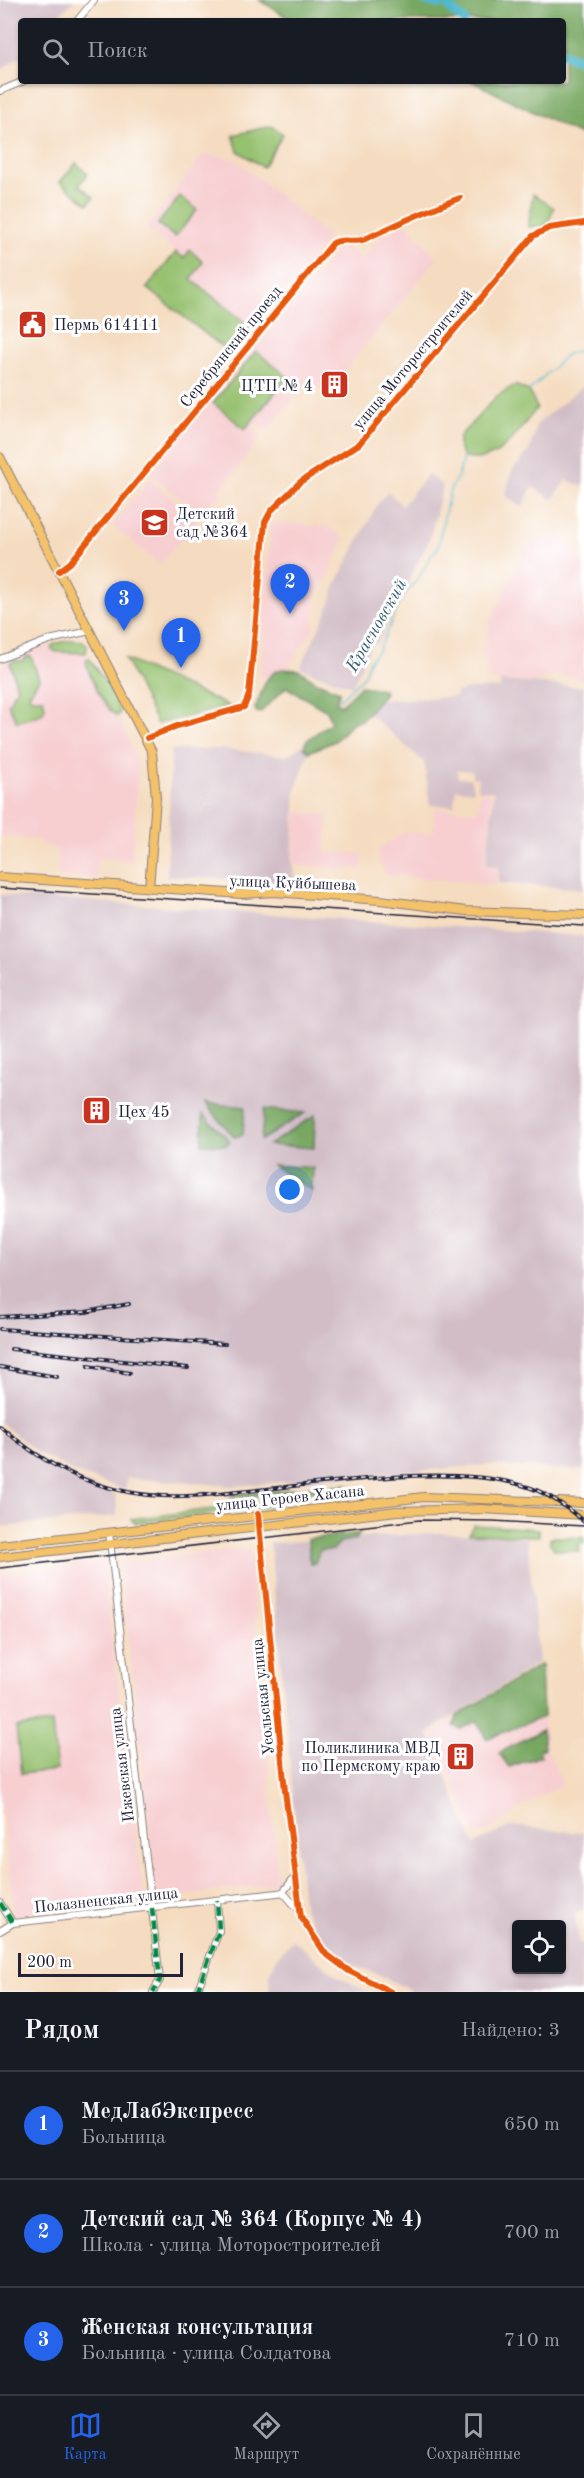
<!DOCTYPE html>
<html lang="ru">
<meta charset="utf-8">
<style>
body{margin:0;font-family:"Old Standard TT",serif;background:#242831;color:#f1f3f6}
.controls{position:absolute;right:18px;bottom:18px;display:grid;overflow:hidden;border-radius:6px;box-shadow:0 2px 4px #0004}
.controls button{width:54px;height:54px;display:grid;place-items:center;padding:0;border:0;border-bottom:2px solid #363941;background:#171b24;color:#f1f3f6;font:30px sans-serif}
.scale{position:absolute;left:18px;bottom:15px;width:165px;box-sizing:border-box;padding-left:6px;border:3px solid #22223b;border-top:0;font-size:16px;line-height:21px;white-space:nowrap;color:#22223b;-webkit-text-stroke:4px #fff;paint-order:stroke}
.you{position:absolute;left:290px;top:1190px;width:21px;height:21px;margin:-15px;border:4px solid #fff;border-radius:50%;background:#1a73e8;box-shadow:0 0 0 9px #1a73e833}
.badge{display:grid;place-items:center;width:39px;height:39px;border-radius:50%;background:#2563eb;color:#fff;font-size:20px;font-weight:700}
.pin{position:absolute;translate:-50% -50px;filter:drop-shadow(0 2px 3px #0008)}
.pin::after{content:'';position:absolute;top:32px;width:21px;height:18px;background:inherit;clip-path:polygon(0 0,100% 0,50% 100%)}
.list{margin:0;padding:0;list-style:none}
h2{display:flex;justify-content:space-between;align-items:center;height:78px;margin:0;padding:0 24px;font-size:26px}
h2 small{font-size:20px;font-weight:400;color:#9ea1a6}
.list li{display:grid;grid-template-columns:39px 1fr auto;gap:18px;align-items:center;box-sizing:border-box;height:108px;padding:0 24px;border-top:2px solid #363941}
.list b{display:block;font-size:22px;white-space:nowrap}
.list p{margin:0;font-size:20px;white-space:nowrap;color:#9ea1a6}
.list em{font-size:20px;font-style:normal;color:#9ea1a6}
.icon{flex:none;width:33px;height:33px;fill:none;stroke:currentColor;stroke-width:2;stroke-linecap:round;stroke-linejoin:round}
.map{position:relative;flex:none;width:584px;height:1992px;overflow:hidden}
.search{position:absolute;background:#171b24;box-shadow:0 2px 4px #0004;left:18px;right:18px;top:18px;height:66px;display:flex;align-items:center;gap:15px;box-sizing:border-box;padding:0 21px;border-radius:6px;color:#9ea1a6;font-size:22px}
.sheet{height:402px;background:#171b24}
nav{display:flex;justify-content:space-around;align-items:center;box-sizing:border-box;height:84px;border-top:2px solid #363941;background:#171b24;font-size:16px;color:#9ea1a6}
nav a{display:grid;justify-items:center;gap:3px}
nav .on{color:#2563eb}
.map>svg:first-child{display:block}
.built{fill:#f7cfd1}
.industrial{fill:#d2bdc6;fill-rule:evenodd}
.green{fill:#96c16f;stroke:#5c7255;stroke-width:1.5}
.forest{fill:#78a762;stroke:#4d644e;stroke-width:1.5}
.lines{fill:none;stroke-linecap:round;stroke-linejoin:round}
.stream{stroke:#4fb8cd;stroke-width:1.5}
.river{stroke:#4fb8cd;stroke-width:10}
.minor-casing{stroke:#8c7f7e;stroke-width:8}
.major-casing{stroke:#8c7f7e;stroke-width:10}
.minor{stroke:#fff;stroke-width:6}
.major{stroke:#f3c26a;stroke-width:8}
.tram{stroke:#22223b;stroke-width:1.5}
.rail-casing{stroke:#22223b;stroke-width:4}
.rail{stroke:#fff;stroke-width:1.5;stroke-dasharray:4.5;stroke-linecap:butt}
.quiet{stroke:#00873e;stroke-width:4.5;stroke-dasharray:9 4.5;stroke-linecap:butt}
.cycleway-casing{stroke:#fff;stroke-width:10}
.cycleway{stroke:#e8590c;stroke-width:6}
.labels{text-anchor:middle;stroke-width:6;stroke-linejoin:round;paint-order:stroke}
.poi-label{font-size:16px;fill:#22223b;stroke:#fff;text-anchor:start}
.street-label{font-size:16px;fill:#22223b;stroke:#fff}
.water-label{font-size:18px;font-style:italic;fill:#345e75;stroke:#fff}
</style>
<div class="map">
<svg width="584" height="1992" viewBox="0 0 584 1992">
<rect width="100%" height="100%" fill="#fff"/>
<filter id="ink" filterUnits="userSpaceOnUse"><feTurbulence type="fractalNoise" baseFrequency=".0167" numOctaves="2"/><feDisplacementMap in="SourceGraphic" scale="12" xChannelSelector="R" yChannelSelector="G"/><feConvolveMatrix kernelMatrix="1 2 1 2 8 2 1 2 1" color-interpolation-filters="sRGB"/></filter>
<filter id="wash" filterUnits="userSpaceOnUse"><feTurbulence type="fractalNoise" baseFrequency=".008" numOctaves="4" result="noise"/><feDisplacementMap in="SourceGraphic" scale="24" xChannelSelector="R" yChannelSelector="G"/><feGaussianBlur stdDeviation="1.35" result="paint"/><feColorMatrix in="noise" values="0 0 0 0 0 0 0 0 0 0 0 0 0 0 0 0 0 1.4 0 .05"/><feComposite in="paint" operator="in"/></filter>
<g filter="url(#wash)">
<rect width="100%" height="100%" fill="#f5dcc0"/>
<path class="built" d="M204,154L235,159L328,236V240L279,297L270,289L265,296L271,302L228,354L147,288L176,252L146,228Z
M407,224L437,258L340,376L337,374L323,390L309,380L267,431L256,423L252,428L262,436L219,492L222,496L197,511L150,474L339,248L346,247L362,259L384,234Z
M149,479L198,519L160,565L112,525Z
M271,523L328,526L344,539L316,599L314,629L279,679L260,678Z
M541,537L563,538L584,565V680L557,674L533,683L490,680L483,655L490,620L526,549Z
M36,646L84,647L128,738L138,766L132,860L98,858L97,878L58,876L57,850L34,839L0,837V665Z
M480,792L493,793L485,866L498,868L496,885L385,875L378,856L379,848L405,832L433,833L435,808L478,811Z
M295,812L329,815L325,852L363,853L362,870L293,865Z
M238,1549L250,1551L278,1883L157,1899L120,1562Z
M103,1562L144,1900L14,1916L0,1796V1574Z
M480,1704L542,1709L547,1749L563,1784L514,1811L515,1814L477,1837L431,1734Z"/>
<path class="industrial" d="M0,0H75L52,21H21V56L0,71Z
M584,385V487L567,480L553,499L532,487L522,508L505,495L512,471L530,449L537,424Z
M428,474L443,486L430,538L377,644L372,642L352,686L300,668L328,609L337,582L377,505L388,491L402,506Z
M500,681L584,687V889L498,883L499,867L486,865L494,792L477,789L478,778L472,777V771L457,770L458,778H470L474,791L456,789L454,806L430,805L424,762L369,714L380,700L455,697L456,693L465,689L500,688Z
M302,745L309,752L296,789L292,860L295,882L167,876L171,750L222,749L287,756Z
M0,895L584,936V1470L487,1465L234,1486L127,1478L125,1490L74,1472L38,1453L0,1422Z
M0,1431L48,1465L68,1476L116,1495L117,1516L0,1527Z
M438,1533L527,1538L539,1662L428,1733L474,1844L511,1826L584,1833V1910L575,1914L579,1943H584L580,1992H414L377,1974L336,1959L324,1945L303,1907L270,1543ZM516,1924H562V1970H516Z
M293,1940L337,1976L368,1992H269L270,1974L277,1957Z"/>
<path class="green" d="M271,126L283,134L263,167L238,151L233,135Z
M76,163L88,174L79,185L94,197L88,204L60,182Z
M533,194L554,208L547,225L528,227Z
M180,196L197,210L175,237L158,224Z
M190,250L203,262L191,279L251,327L230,353L147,288L176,252L184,258Z
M256,351L288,377L245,429L213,403Z
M515,385L529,391L537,408C518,430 500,468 463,457L459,447V437L497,396Z
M71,640L83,641L87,645L86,653L56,652L51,648L54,644Z
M31,656L39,679L29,695L31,698H43L45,708L42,714L17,722L8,704L17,688L10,663L17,660L21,662L26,657Z
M89,658L108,686L120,713L117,716C105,710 88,675 86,661Z
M125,659L229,706L157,724Z
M269,1502L270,1507L135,1523L131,1519Z
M473,1525L539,1529V1536L469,1534Z
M554,1537L584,1538V1543L579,1544V1551L555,1550L550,1543V1539Z
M52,1723L57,1770L21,1774L16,1727Z"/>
<path class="forest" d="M259,0H584V137L471,81H563V21H293Z
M282,669L299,670L317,682L340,691L336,702L341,705L360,686L383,689L385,693L362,720L353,722L335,741L309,752L304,747L306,741L331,722L327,711L286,687L260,713L256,712L255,708C263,692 263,674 282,669Z
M205,1103L245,1107L243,1135L234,1137Z
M264,1109L305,1113L261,1140Z
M203,1114L230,1141L226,1145L202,1144Z
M315,1115L314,1148L269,1145Z
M272,1165L313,1168L312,1191Z
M349,1484L335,1490L230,1498L233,1494Z
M360,1533L356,1539L340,1542L333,1550H320L315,1563L310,1564L308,1539Z
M541,1664L543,1717L486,1739L477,1721L461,1729L454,1726L457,1716Z
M542,1730L544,1749L539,1750L541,1756L509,1767L499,1753Z"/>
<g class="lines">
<path class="stream" d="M529,391L567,354L584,349
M339,700L364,676L369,661L379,649L403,596L420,576L432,554L437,550L450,490L459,474L463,457"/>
<path class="river" d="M423,0L439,4L443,0
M448,0C447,11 458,14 464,21
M563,54L584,62"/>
</g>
</g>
<g filter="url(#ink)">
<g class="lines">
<defs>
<path id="minor" d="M77,21L94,0
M0,91L24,81
M59,571L70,563L333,243C343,237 354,244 365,239C397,224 427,210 460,198
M0,659L49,640L90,631
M147,738L177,726L244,707L249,695L265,522L271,511L300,482L359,444L533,236L549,228L584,223
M258,1514L285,1791L301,1917L325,1953L349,1971L391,1992
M109,1532L160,1980L153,1992
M283,1892L296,1907
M0,1903L13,1923
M0,1931L13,1923L277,1893L283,1892L294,1878
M197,1992L219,1931L217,1900"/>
<path id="major" d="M0,457L152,752L156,798L149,888
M0,877L242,894L274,892L380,900L466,911L584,915
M0,1545L424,1497L584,1503
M0,1557L397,1511L483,1509L584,1515"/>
</defs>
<use href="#minor" class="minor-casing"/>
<use href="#major" class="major-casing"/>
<use href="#minor" class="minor"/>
<use href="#major" class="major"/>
<path class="tram" d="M0,888L584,926
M0,1568L419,1520L492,1521L584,1526"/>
<defs>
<path id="rail" d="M0,1317L86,1312L129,1304
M0,1329L225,1344
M11,1349L188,1368
M88,1366L130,1373
M0,1367L57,1377
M0,1426C37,1459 79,1483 128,1492C163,1499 201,1496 237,1492C319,1485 454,1461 531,1488C551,1495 568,1508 584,1522"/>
</defs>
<use href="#rail" class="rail-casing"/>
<use href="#rail" class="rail"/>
<path class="quiet" d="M0,1903L13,1923
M152,1908L160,1980L153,1992
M197,1992L219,1931L217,1900"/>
<defs>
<path id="cycleway" d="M59,571L70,563L333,243C343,237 354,244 365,239C397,224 427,210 460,198
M147,738L177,726L244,707L249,695L265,522L271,511L300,482L359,444L533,236L549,228L584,223
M258,1514L285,1791L301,1917L325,1953L349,1971L391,1992"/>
</defs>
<use href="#cycleway" class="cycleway-casing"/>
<use href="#cycleway" class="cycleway"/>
</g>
</g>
<defs>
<symbol id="civic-square" viewBox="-11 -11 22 22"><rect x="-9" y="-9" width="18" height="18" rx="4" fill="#c8321e" stroke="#fff"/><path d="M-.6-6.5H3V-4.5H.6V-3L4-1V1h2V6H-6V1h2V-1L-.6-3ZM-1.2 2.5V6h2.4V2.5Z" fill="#fff"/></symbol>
<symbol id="building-square" viewBox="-11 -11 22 22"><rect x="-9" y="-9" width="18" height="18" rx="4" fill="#c8321e" stroke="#fff"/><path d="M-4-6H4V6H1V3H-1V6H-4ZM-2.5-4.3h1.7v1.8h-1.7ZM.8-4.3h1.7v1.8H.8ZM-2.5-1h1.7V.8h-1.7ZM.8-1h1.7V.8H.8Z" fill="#fff"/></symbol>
<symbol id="school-square" viewBox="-11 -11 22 22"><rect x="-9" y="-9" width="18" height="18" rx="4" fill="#c8321e" stroke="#fff"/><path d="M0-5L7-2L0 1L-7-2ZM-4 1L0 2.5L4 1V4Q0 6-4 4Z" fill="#fff"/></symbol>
</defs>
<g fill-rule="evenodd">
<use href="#civic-square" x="16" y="308" width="33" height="33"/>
<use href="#building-square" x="318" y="368" width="33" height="33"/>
<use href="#school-square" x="138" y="506" width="33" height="33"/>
<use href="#building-square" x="80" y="1094" width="33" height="33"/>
<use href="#building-square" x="444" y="1740" width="33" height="33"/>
</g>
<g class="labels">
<g class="poi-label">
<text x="54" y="330">Пермь 614111</text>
<text x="313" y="391" text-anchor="end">ЦТП № 4</text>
<text x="176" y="519">Детский<tspan x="176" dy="18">сад №364</tspan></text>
<text x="118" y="1117">Цех 45</text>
<text x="440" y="1753" text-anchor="end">Поликлиника МВД<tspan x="440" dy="18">по Пермскому краю</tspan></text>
</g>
<g class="street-label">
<text transform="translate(230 346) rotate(-51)" y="6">Серебрянский проезд</text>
<text transform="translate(412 359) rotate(-50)" y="6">улица Моторостроителей</text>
<text transform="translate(293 882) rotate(2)" y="6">улица Куйбышева</text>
<text transform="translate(290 1497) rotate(-6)" y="6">улица Героев Хасана</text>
<text transform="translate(262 1697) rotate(-96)" y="6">Усольская улица</text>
<text transform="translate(121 1765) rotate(-97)" y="6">Ижевская улица</text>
<text transform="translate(106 1899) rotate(-6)" y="6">Полазненская улица</text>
</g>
<g class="water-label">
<text transform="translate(376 625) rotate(-60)" y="6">Красновский</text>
</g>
</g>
</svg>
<div class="controls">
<button><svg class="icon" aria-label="locate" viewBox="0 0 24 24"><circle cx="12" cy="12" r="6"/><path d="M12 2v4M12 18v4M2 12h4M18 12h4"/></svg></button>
</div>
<div class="scale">200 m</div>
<div class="you"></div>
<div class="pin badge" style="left:181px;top:668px">1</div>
<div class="pin badge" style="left:290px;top:614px">2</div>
<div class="pin badge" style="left:124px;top:631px">3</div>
<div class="search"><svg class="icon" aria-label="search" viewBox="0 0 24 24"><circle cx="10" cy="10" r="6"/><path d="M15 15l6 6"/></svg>Поиск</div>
</div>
<section class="sheet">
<h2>Рядом<small>Найдено: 3</small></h2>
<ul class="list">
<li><span class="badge">1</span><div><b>МедЛабЭкспресс</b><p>Больница</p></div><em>650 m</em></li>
<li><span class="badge">2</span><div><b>Детский сад № 364 (Корпус № 4)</b><p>Школа · улица Моторостроителей</p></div><em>700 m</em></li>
<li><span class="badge">3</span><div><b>Женская консультация</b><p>Больница · улица Солдатова</p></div><em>710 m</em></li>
</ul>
</section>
<nav>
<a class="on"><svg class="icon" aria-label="map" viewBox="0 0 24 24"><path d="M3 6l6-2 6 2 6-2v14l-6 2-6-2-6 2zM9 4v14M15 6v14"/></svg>Карта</a>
<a><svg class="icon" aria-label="directions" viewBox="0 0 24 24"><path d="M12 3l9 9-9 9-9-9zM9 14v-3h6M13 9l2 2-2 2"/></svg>Маршрут</a>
<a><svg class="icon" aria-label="saved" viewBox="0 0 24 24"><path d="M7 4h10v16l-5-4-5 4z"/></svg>Сохранённые</a>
</nav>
